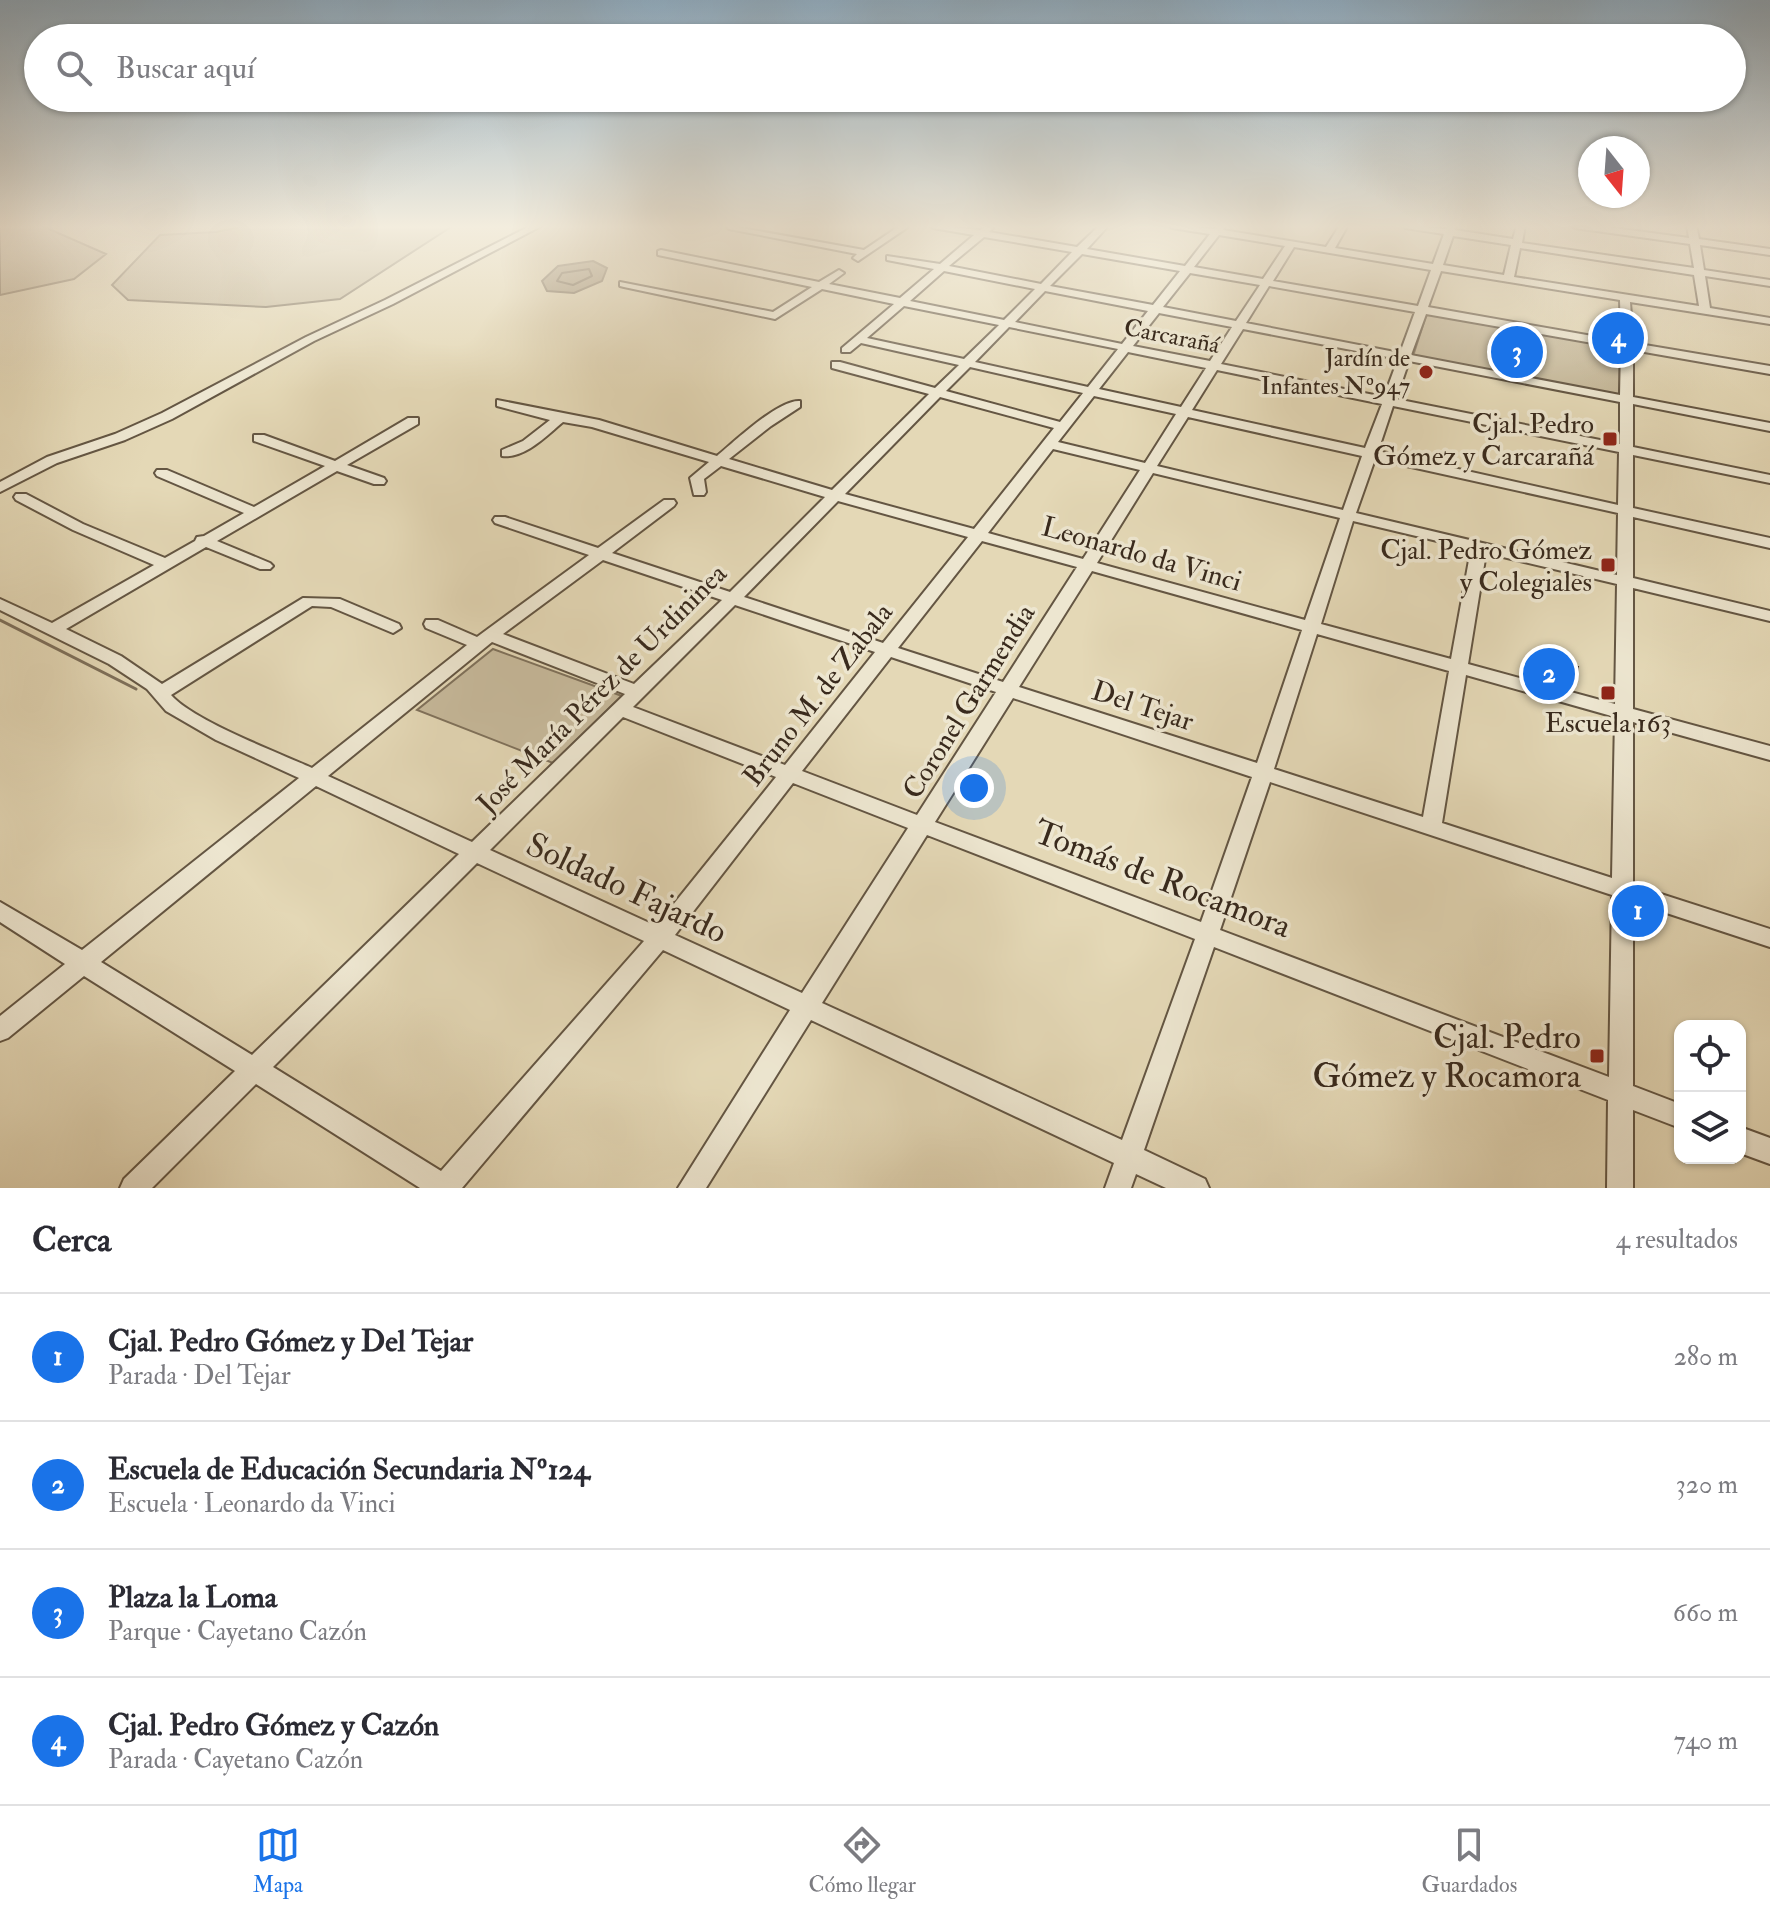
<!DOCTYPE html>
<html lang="es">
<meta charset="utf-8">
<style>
body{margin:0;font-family:"IM FELL Double Pica",serif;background:#f2f2f3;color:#2b2b33}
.controls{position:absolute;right:24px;bottom:24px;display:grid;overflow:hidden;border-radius:16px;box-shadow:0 2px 6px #0004}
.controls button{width:72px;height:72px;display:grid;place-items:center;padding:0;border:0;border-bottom:2px solid #e1e1e2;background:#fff;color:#2b2b33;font:40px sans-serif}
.compass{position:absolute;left:1578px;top:136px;width:72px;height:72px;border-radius:50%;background:#fff;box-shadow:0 2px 6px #0004;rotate:163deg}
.you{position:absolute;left:974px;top:788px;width:28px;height:28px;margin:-20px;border:6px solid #fff;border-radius:50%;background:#1a73e8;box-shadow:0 0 0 12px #1a73e833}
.badge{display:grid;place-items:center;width:52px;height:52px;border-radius:50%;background:#1a73e8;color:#fff;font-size:26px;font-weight:700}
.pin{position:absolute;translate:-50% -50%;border:4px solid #fff;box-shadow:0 2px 8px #0006}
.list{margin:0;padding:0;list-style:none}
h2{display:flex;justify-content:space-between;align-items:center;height:104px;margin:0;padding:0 32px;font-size:34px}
h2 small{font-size:26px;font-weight:400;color:#7c7c81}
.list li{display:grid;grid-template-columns:52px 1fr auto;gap:24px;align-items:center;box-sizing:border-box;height:128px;padding:0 32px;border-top:2px solid #e1e1e2}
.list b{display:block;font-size:30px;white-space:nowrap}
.list p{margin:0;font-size:26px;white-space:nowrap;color:#7c7c81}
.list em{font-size:26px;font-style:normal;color:#7c7c81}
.icon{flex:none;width:44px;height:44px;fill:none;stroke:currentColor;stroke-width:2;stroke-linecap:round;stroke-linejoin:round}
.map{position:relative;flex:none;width:1770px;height:1188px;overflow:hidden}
.search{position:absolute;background:#fff;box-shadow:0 2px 6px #0004;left:24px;right:24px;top:24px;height:88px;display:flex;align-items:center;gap:20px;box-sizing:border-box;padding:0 28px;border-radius:44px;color:#7c7c81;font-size:30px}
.sheet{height:616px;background:#fff}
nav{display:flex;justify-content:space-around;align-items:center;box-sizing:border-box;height:112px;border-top:2px solid #e1e1e2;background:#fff;font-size:22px;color:#7c7c81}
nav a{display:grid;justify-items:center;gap:4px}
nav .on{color:#1a73e8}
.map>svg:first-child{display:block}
.green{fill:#c7ba9c;stroke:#80725c;stroke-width:2}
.water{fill:#aa9d82;stroke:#7d6f5a;stroke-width:2}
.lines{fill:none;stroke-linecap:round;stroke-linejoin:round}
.shore{stroke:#726450;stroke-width:2}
.stream{stroke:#7d6f5a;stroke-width:3}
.building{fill:#92846d;stroke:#392a1d;stroke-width:2}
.minor-casing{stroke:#645643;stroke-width:4}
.minor{fill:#ede6d0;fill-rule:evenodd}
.poi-dot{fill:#8f2418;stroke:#ede6d0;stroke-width:3}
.labels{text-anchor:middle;stroke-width:7;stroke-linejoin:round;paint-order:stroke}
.far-street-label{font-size:24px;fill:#392a1d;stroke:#ede6d0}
.far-poi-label{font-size:24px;fill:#392a1d;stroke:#ede6d0;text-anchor:end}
.poi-label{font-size:28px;fill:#392a1d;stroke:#ede6d0;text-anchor:end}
.street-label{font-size:28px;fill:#392a1d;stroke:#ede6d0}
.near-street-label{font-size:34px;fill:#392a1d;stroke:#ede6d0}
.near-poi-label{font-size:34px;fill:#392a1d;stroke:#ede6d0;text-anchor:end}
</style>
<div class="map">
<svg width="1770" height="1188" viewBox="0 0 1770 1188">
<rect width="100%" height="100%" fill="#e4d8b6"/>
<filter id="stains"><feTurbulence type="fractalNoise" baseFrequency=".0025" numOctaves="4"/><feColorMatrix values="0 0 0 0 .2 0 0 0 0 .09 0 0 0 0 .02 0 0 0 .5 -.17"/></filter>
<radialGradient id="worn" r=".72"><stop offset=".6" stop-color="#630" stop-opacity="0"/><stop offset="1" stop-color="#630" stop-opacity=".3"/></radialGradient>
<path class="green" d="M0,225H40L106,254L74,279L0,295Z
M249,225H454L340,299L266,307L128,300L112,285L160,235L216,232Z
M1427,313L1620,347L1619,396L1413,356Z
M493,649L622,696L553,763L417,710Z"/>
<path class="water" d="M593,261L607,268L602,281L574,293L547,291L542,281L558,266Z"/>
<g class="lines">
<path class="shore" d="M589,269L592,276L573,285L557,281L562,273Z"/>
<path class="stream" d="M0,620L136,689"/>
</g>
<path class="building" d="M1532,654L1578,667L1575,685L1528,672Z"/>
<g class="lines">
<defs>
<path id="minor" d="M532,225H543L393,304L314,341L172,419L125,440L57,463L0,492V482L47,457L115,434L162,413L306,337L385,300Z
M725,225L864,250L901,225H911L858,261L853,258L857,254L729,229Z
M929,225L980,230L988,225L993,228L989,232L1077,247L1100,225H1109L1087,249L1185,266L1210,234L1172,228L1168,225L1214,229L1218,225H1226L1223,230L1326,247L1340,225H1348L1335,248L1433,264L1444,234L1405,228L1401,225L1446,229L1448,225H1456L1455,230L1513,239L1517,225H1525L1522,243L1694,268L1690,244L1575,228L1570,225H1592L1689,238L1687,225H1696L1699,239L1770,249V255L1700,245L1704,270L1770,280V286L1705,276L1710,308L1770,318V324L1630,302L1633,343L1770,366V374L1633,350V397L1770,423V431L1633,404V447L1770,475V483L1633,455V508L1770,538V548L1633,517V578L1770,611V621L1633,588V709L1770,746V760L1633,722V885L1770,929V947L1633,902V1086L1680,1104V1128L1633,1110V1188H1607L1608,1100L1214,947L1144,1150L1205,1179L1209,1188H1166L1136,1174L1131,1188H1105L1114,1163L811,1020L706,1188H678L790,1010L663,950L462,1188H420L256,1084L152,1188H120L124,1179L235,1071L84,976L8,1038L0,1041V1016L65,964L0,922V902L82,950L299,778L216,740L166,711L147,689L109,664L0,610V599L52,623L154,565L73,530L16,500L14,497L16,494H26L83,524L165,558L195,541L197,537L204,536L244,513L157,476L155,473L157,470H167L254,507L325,466L254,441V435H264L335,461L408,418H418V424L347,465L384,478L386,481L384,484H374L337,471L217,541L270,563L273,566L270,569H260L206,547L66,629L121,656L162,684L303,598L340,599L399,624L401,628L393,633L331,607L312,606L171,695C194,721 277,752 312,768L467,645L426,628L424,624L426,620H438L477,637L589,555L495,523L493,520L495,517H505L598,548L664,500H674L676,503L674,506L612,553L730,592L825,497L721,466L704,479L706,492L704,495H694L690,478L709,462L592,427L563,422C547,435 525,459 502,456V450L523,441L550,420L497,406V400L599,420L717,456C734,442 779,399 800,401V407L771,426L729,459L832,490L929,394L832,368V362H840L935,388L959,365L861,343L850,352H842V348L894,304L822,289L775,319L624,287L620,286V282L773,312L812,287L658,255V251L661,250L819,282L839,270L844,273L829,284L900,298L934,269L887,260V256L940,264L974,235L933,228ZM1219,235L1285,246L1263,279L1194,267ZM1453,236L1511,245L1504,275L1443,265ZM984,237L1072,252L1041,284L949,266ZM1294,247L1431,270L1418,306L1273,281ZM1520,248L1694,275L1699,306L1514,277ZM1082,254L1180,271L1153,305L1050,286ZM944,271L1035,289L1004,320L910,301ZM1441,271L1620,300L1621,341L1428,307ZM1190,273L1260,285L1236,321L1163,307ZM1269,286L1415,312L1400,353L1246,323ZM1045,291L1148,311L1122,344L1015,322ZM904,306L999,325L964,359L867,338ZM1159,313L1232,327L1210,361L1133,346ZM1426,314L1621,348L1620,395L1411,355ZM1009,327L1118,349L1088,387L975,362ZM1243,329L1398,359L1384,397L1221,364ZM1128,352L1206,368L1181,407L1099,389ZM1409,361L1620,402V444L1396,399ZM970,367L1083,393L1060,422L946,391ZM1217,370L1382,404L1365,448L1192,410ZM1094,396L1176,414L1145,463L1058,442ZM940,397L1054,428L974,529L845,494ZM1393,406L1619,452L1618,505L1378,451ZM1188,417L1362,456L1343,510L1157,466ZM1053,449L1140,470L1083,559L988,533ZM1375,459L1618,513L1617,575L1356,513ZM1153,473L1340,518L1305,620L1097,563ZM838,501L968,537L883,643L744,597ZM1353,521L1471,549L1451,659L1321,624ZM982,541L1077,567L1003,682L898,648ZM1486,553L1617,584L1615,704L1468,664ZM603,560L722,600L634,684L503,634ZM1092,571L1302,630L1257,763L1019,687ZM735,605L875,652L785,765L633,707ZM1317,634L1449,671L1423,817L1274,769ZM492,642L625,694L472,842L328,776ZM891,657L996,692L917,815L802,771ZM1466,675L1615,717L1612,878L1442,823ZM1013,698L1252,777L1201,922L935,822ZM623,717L776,777L656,926L490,850ZM1270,782L1612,895L1609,1077L1220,930ZM793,783L908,828L802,993L675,935ZM316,786L459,854L252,1055L101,962ZM927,835L1195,939L1122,1140L822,1003ZM477,863L644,941L441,1171L273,1067Z
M1740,1127L1770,1138V1164L1740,1153Z"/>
</defs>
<use href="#minor" class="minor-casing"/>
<use href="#minor" class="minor"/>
</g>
<linearGradient id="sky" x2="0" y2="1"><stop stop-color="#8fabbf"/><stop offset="0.58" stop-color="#f3edde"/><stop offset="1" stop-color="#f3edde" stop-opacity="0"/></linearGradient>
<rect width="1770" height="391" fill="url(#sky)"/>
<g class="poi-dot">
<circle cx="1426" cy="372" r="8"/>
<rect x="1602" y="431" width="16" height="16" rx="4"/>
<rect x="1600" y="557" width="16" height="16" rx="4"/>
<rect x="1600" y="685" width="16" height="16" rx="4"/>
<rect x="1589" y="1048" width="16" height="16" rx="4"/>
</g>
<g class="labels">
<g class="far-street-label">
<text transform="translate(1172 336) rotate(11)" y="8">Carcarañá</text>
</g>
<g class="far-poi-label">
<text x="1410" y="366">Jardín de<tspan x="1410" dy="28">Infantes Nº947</tspan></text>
</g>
<g class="poi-label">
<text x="1594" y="433">Cjal. Pedro<tspan x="1594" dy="32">Gómez y Carcarañá</tspan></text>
<text x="1592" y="559">Cjal. Pedro Gómez<tspan x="1592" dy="32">y Colegiales</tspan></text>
<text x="1608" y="732" text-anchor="middle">Escuela 163</text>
</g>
<g class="street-label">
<text transform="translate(1142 553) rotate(16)" y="10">Leonardo da Vinci</text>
<text transform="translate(601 688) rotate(-45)" y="10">José María Pérez de Urdininea</text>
<text transform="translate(817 694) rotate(-52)" y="10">Bruno M. de Zabala</text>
<text transform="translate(968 701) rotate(-58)" y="10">Coronel Garmendia</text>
<text transform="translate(1143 705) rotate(18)" y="10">Del Tejar</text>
</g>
<g class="near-street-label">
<text transform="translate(1163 878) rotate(21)" y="12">Tomás de Rocamora</text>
<text transform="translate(627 887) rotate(25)" y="12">Soldado Fajardo</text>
</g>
<g class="near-poi-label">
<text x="1581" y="1048">Cjal. Pedro<tspan x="1581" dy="39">Gómez y Rocamora</tspan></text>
</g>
</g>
<rect width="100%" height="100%" filter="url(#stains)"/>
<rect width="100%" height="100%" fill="url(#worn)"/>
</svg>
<div class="controls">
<button><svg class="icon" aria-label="locate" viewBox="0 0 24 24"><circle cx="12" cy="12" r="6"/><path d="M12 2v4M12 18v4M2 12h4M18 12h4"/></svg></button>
<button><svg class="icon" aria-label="layers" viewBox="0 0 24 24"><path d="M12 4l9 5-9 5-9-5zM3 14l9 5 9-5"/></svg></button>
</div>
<svg class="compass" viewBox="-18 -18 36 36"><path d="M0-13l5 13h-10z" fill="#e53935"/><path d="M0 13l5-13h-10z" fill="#7c7c81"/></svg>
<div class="you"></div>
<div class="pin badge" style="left:1638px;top:911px">1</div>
<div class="pin badge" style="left:1549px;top:674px">2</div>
<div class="pin badge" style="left:1517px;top:352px">3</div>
<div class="pin badge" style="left:1618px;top:338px">4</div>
<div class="search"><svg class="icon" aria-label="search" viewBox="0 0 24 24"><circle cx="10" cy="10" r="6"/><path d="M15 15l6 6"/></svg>Buscar aquí</div>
</div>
<section class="sheet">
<h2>Cerca<small>4 resultados</small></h2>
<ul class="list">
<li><span class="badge">1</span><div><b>Cjal. Pedro Gómez y Del Tejar</b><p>Parada · Del Tejar</p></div><em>280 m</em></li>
<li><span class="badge">2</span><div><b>Escuela de Educación Secundaria Nº124</b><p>Escuela · Leonardo da Vinci</p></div><em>320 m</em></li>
<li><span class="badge">3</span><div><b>Plaza la Loma</b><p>Parque · Cayetano Cazón</p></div><em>660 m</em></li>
<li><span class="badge">4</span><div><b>Cjal. Pedro Gómez y Cazón</b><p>Parada · Cayetano Cazón</p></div><em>740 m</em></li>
</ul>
</section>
<nav>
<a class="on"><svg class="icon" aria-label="map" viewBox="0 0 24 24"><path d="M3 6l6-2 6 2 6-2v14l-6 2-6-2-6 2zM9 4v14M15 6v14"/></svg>Mapa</a>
<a><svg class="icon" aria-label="directions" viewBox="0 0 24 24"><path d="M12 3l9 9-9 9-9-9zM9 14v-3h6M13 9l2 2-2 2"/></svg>Cómo llegar</a>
<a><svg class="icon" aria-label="saved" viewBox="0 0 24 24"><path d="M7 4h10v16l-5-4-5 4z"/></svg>Guardados</a>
</nav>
